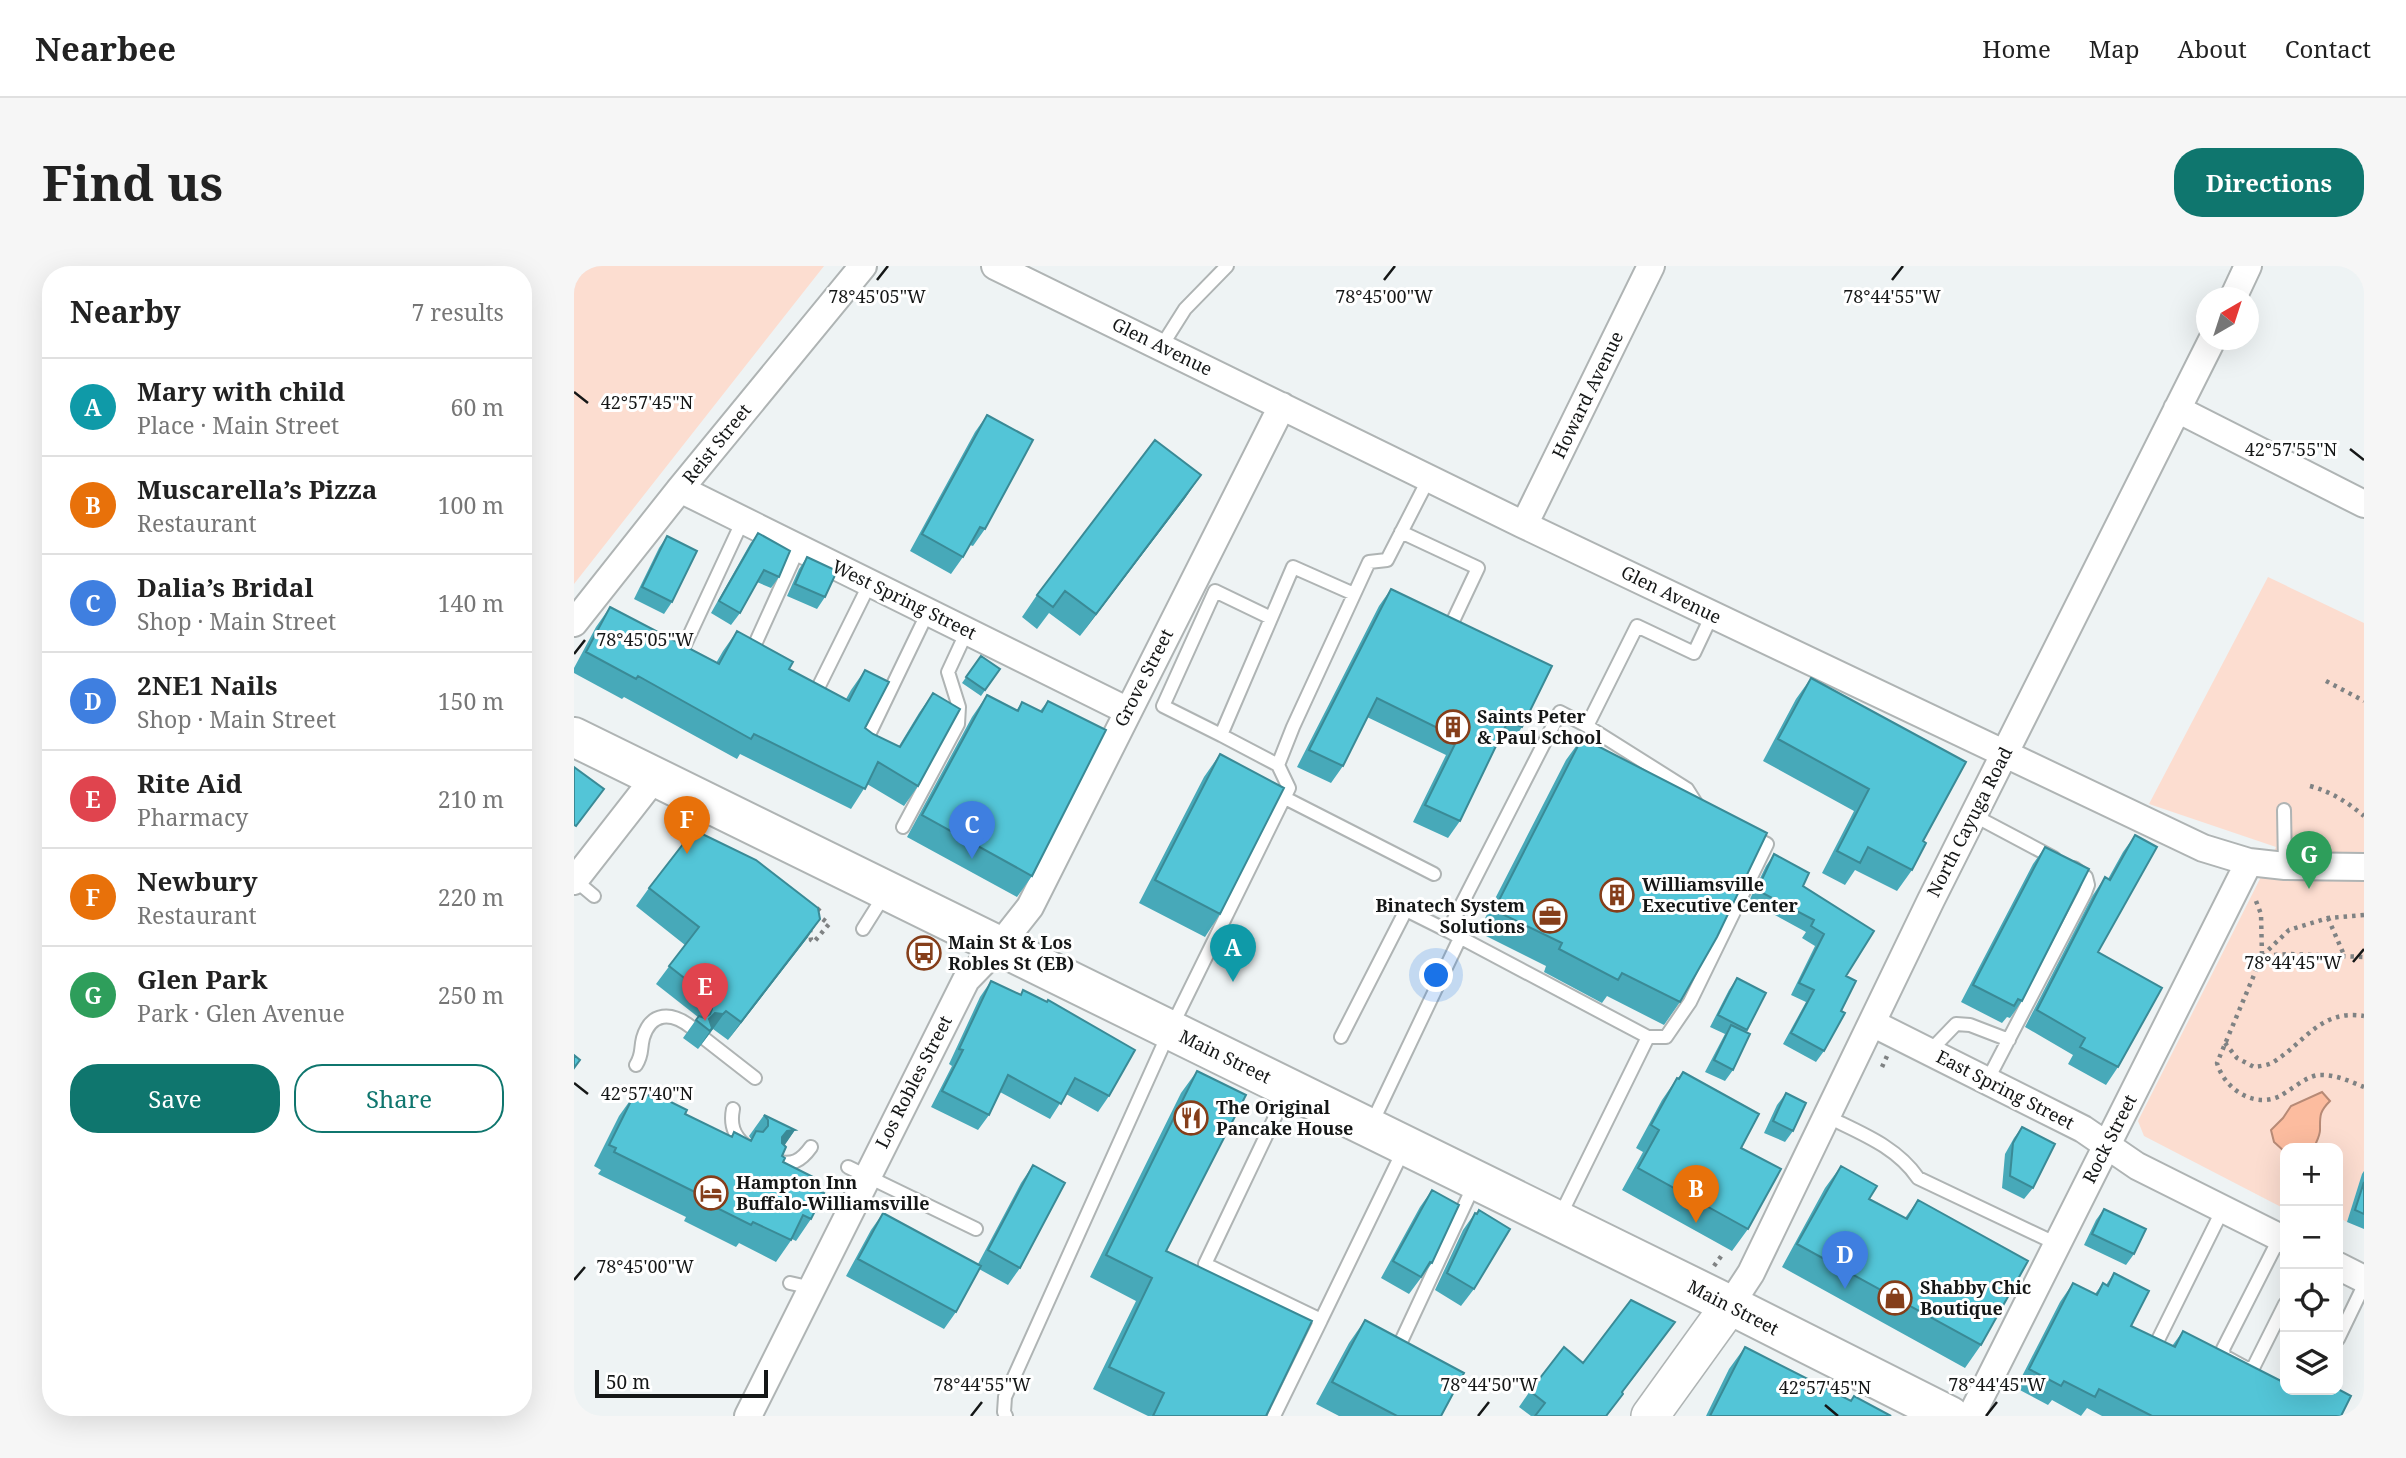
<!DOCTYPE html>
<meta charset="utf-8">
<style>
body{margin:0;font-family:"Noto Serif",serif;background:#f6f6f6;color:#222}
.controls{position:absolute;right:21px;bottom:21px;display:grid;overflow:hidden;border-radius:14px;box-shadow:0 7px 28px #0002}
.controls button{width:63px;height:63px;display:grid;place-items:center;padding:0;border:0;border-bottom:2px solid #e0e0e0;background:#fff;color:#222;font:35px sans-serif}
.compass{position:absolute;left:1622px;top:21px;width:63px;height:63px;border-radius:50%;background:#fff;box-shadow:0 7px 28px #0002;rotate:39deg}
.scale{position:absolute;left:21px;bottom:18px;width:173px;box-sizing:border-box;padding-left:7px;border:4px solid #151717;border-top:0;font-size:19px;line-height:24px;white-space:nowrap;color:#151717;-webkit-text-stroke:5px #fff;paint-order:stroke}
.you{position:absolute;left:863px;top:710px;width:24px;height:24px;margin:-18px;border:5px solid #fff;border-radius:50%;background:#1a73e8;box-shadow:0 0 0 10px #1a73e833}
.badge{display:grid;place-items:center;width:46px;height:46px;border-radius:50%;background:#0f766e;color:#fff;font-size:23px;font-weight:700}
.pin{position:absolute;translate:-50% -58px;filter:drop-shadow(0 2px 4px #0008)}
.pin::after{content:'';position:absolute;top:37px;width:24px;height:21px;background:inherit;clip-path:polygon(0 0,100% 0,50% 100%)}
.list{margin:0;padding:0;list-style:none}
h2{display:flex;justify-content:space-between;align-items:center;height:91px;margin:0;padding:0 28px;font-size:30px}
h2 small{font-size:23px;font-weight:400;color:#767676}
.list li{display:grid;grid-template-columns:46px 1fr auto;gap:21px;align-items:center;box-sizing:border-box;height:98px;padding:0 28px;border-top:2px solid #e0e0e0}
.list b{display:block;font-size:26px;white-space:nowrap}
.list p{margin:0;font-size:23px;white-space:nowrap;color:#767676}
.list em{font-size:23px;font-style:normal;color:#767676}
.actions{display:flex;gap:14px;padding:21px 28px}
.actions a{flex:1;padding:16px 0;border:2px solid #0f766e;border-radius:28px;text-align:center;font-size:24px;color:#0f766e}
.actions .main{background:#0f766e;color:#fff}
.icon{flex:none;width:38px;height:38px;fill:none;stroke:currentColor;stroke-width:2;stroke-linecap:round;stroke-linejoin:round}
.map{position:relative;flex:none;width:1790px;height:1150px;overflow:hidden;border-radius:28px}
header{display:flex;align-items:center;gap:42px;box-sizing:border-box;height:98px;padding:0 35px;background:#fff;border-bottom:2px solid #e0e0e0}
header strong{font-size:33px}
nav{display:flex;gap:38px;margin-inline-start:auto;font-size:24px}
.intro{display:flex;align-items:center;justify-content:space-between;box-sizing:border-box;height:168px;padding:0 42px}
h1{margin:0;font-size:49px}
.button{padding:18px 32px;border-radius:28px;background:#0f766e;color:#fff;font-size:24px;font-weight:700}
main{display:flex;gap:42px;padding:0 42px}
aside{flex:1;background:#fff;border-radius:28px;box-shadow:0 7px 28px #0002}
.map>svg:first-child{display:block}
.green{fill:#fcddd0}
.water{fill:#fcbc9f;stroke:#b78a76;stroke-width:2}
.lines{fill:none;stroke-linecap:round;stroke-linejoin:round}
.lane-casing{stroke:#afb4b4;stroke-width:16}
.street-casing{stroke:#afb4b4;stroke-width:30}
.secondary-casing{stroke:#afb4b4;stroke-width:40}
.primary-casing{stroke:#afb4b4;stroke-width:42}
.path{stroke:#7f8283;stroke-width:4.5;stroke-dasharray:3.5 5;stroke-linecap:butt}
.lane{stroke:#fff;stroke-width:12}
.street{stroke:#fff;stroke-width:26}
.secondary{stroke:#fff;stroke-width:37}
.primary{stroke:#fff;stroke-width:38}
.wall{fill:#47a9b9}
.shaded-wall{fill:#3a8a96}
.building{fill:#53c5d7;stroke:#3a8a96;stroke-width:2}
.ticks{fill:none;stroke:#151717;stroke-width:2.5}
.labels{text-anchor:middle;stroke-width:6;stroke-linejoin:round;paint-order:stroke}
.street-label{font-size:18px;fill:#151717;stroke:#fff}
.poi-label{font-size:18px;font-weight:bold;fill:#151717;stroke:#fff;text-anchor:start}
.ticks-label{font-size:18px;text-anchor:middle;fill:#151717;stroke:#fff;stroke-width:6;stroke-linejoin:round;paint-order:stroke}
</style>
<header>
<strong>Nearbee</strong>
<nav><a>Home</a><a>Map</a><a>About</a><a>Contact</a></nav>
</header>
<div class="intro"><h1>Find us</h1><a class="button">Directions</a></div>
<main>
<aside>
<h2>Nearby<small>7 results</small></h2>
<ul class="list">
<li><span class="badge" style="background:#0f9aa8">A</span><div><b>Mary with child</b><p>Place · Main Street</p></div><em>60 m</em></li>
<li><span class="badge" style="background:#e8710a">B</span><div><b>Muscarella’s Pizza</b><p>Restaurant</p></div><em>100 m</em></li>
<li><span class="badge" style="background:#3f7fe0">C</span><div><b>Dalia’s Bridal</b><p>Shop · Main Street</p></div><em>140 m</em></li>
<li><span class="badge" style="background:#3f7fe0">D</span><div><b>2NE1 Nails</b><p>Shop · Main Street</p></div><em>150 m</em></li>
<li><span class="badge" style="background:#e0444e">E</span><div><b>Rite Aid</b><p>Pharmacy</p></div><em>210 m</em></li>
<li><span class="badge" style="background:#e8710a">F</span><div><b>Newbury</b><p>Restaurant</p></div><em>220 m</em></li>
<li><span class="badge" style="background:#2e9e5b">G</span><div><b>Glen Park</b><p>Park · Glen Avenue</p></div><em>250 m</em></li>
</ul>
<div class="actions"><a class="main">Save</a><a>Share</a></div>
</aside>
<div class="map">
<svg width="1790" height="1150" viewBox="0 0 1790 1150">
<rect width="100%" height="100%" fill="#eef3f4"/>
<path class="green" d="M0,0H250L0,318Z
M1694,311L1790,357V908H1788L1773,956L1764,951V882H1711V943L1570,870L1564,855L1702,581L1575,538Z"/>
<path class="water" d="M1748,826L1756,835C1745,846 1746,850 1746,864C1746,870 1742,876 1740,882H1711V886L1700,876L1697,864L1709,852L1717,840Z"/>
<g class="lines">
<defs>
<path id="lane" d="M587,81L611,43L653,0
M827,266L904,302L879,355
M697,352L641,325L589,440L647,469L719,301L780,328
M182,376L225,281
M109,383L169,254
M239,432L296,317
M1013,460L1113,523L1125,542
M647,469L704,499
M289,481L354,346
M711,532L860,608
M1710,544L1711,600
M1399,549L1480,592
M329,561L384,458L385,441L374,406L393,365
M1,614L20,630
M289,663L311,628
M874,665L1074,771H1092L1116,736L1193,578L1175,569
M767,771L832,644L874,665L986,446L1013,460L1063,360L1120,387L1138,349
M131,773L181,812
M1355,786L1382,758L1396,759L1435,774
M62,799C69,788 66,784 69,772C77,745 98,746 117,761
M1413,815L1511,627L1514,619L1512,611L1500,602
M713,826L631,998L747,1054L830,883
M159,843C156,858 159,869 171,879
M1252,850C1286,867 1322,880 1344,912L1483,978
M797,859L886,672
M201,895C218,900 227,895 237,881
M274,901L402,963
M985,952L1074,771
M1706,971L1649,1083L1650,1090L1672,1102H1679L1711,1038
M216,1017L238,1022
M1764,1073L1790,1019
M1583,1076L1649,943
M824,1082L900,919
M432,1150L430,1146L431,1131L596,764L715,522L704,499L719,461L795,296L813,294L855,212
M700,1150L747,1054"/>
<path id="street" d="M421,0L950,259L1629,582L1675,596L1711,600L1790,601
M1659,32L1674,0
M1603,143L1790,238
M106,223L554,445
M950,259L1077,0
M0,357L106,223L289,0
M0,615L82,510
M1298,757L1509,863L1563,900L1711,974
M1764,1000L1790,1013
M1156,1039L1177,1007L1357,634L1638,74
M174,1150L392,714L426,679L456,641L708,140
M1397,1150L1675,596"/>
<path id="secondary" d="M1076,1150L1156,1039"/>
<path id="primary" d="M0,471L1156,1039L1376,1150"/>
</defs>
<use href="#lane" class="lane-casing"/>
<use href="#street" class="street-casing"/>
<use href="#secondary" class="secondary-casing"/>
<use href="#primary" class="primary-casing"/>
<path class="path" d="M1752,415L1790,435
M1736,520C1758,526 1773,536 1790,550
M1682,635L1687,648L1688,690L1715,688L1790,691
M1790,649L1754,652L1715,664L1688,690L1643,797C1650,822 1679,843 1706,830C1717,824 1731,811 1744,809C1761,808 1775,815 1790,821
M1754,652L1770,689
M236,663L237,674L240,676L255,658L241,647L246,642
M1651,777L1663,792L1680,801C1687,800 1696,799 1701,795C1732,775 1747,743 1790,750
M1308,801L1313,790
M1140,1000L1148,989"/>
<use href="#lane" class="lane"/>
<use href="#street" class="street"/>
<use href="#secondary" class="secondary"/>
<use href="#primary" class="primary"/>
</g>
<path class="wall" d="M413,149L411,263L399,280L396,279L389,291L377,308L336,285L401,166Z
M612,231L506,370L475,347L463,363L448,351L463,329Z
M184,267L205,311L197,322L183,316L166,347L157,359L137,347L176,278Z
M93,270L98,336L90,348L60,333L85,282Z
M233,291L251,331L243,343L213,330L225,303Z
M817,323L948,461L936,479L925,474L886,555L874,572L839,556L872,489L793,451L769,500L757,517L723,501L805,340Z
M36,341L142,397L149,385L163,365L215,403L272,433L277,424L291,404V462L299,468L325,480L345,447L359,427L344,520L330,540L293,518L277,543L166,488L163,493L50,431L48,433L0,407V402L22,361Z
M407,390L426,403L407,430L388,417Z
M1237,412L1349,575L1338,604L1323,625L1281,604L1271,619L1248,607L1280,545L1189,495L1222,433Z
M413,429L442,445L448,436L466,445L474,435L458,610L443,631L333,571L398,451Z
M1008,472L1106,736L1090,759L1033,730L1028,737L970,706L972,700L904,666L992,494Z
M646,488V648L631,671L565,637L630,511Z
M1561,569L1524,686L1544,801L1532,819L1494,798L1499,789L1451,761L1519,629L1531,611L1534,613L1549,586Z
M1471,581L1448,735L1436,752L1433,751L1428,757L1387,736L1459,598Z
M1200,588L1229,620L1272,710L1267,745L1250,785L1242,796L1209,778L1232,736L1217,729L1241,680L1228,672L1232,666L1175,635L1192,600Z
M75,622L234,671L154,774L139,763L124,783L109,772L124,751L82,718L111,679L62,640Z
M1163,712L1173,764L1159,804L1151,815L1131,806L1151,768L1136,761L1155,724Z
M417,715L446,729L449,724L535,830L524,846L492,828L476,853L426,826L415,849L404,864L357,841L378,800L375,798L406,731Z
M623,805L592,985L692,1150H574L519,1123L562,1035L516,1011L607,827Z
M1109,806L1167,882L1174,963L1158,985L1048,924L1069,886L1062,882L1088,834L1103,812H1104Z
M1212,827L1219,865L1211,876L1190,867L1203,839Z
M72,828L157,871L160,866L176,874L177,873L175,870L190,849L221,864L210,879L208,890L209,896L240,923L237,953L222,975L218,973L202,996L165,977L162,981L110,955L112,951L24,908L27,904L20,900L45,850L60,829L68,833Z
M1448,861L1459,922L1450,933L1428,922L1431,888L1440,872Z
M459,899L446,1002L434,1019L405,1003L382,1046L370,1063L272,1010L297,964L309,947L404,998L447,917Z
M1267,900L1295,933L1331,952L1344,934L1407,1079L1391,1102L1208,1001L1251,922Z
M1790,905V963L1773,956L1788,908Z
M858,924V997L835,1028L807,1012L846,941Z
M1530,943L1560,988L1552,999L1510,979L1522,954Z
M901,947L900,1023L887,1040L861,1024L889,964Z
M1540,1007L1557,1060L1598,1080L1609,1065L1708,1116L1711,1112V1124L1767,1150H1528L1513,1142L1507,1150L1478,1134L1474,1139L1442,1122L1486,1036L1499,1017L1521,1028L1529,1017L1532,1019Z
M791,1054L867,1150H765L742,1138L775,1077Z
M1101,1056L1048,1127L1033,1150H957L945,1141L956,1125L1009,1097Z
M1171,1081L1276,1135L1317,1150H1132L1155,1103Z"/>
<path class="shaded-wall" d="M627,209L612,231L506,370L522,348Z
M246,653L234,671L154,774L167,756Z
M152,745L139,763L124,783L136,765L135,753L141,747Z
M221,864L206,886L208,871L213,865Z"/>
<path class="building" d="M413,149L459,174L411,263L406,261L389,291L348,268Z
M581,174L627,209L522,348L491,325L479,341L463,329Z
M184,267L216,285L205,311L190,304L166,347L145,335Z
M93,270L123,285L98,336L68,321Z
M233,291L263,305L251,331L221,318Z
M817,323L978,400L948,461L934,455L886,555L851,539L884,472L803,432L769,500L735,484Z
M36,341L145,398L163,365L219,396L215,403L275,435L291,404L315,416L291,462L299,468L326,481L359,427L386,443L344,520L304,496L291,523L180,468L177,473L64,410L62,413L12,386Z
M407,390L426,403L411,424L392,411Z
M1237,412L1392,496L1349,575L1352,577L1338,604L1294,581L1286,597L1263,585L1295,523L1204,473Z
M413,429L444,445L448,436L468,446L474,435L532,464L458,610L348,549Z
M1008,472L1193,567L1143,671L1106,736L1048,707L1044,714L985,683L988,677L920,644Z
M646,488L710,522L646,648L581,614Z
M0,501L30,523L2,560L0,559Z
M120,564L182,594L244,642L246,653L167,756L152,745L149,748L141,747L135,753L138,762L136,765L122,754L125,750L130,752L136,748L138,743L135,736L137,733L95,700L125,661L75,622Z
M1561,569L1583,581L1524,686L1588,722L1544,801L1506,781L1511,772L1463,744L1531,611L1536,614Z
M1471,581L1515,603L1448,735L1444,733L1440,740L1399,719Z
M1200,588L1235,607L1229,620L1300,665L1272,710L1282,715L1267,745L1271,747L1250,785L1217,767L1240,724L1225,717L1250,668L1237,660L1240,654L1183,624Z
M1163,712L1192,727L1173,764L1144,749Z
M417,715L447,729L449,724L473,736L474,734L561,784L535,830L501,812L487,838L434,809L415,849L368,825L389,784L385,783Z
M1157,759L1176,768L1159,804L1140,794Z
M0,789L6,794L0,802Z
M623,805L672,829L592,985L738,1055L692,1150H579L590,1127L535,1101L578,1012L532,989Z
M1109,806L1185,848L1167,882L1207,903L1174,963L1064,902L1085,864L1077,859L1103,812L1105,813Z
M1212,827L1232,837L1219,865L1199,855Z
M72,828L85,835L87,831L113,844L111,848L158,871L160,866L177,875L182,865L189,866L194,860V854L190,849L221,864L213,865L208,871V877L212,881L208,890L211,892L209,896L245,914L240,923L250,927L237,953L229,949L217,974L179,956L177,959L125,933L127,929L40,886L42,882L35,879L60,829L69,834Z
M1448,861L1481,878L1459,922L1436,910L1439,877Z
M459,899L491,917L446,1002L414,984Z
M1267,900L1303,920L1295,933L1333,953L1344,934L1454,995L1407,1079L1223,978Z
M1790,916V948L1781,944Z
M858,924L885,939L858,997L856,996L847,1011L819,995Z
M1530,943L1572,963L1560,988L1518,968Z
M905,944L936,963L900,1023L873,1007L901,947L903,948Z
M309,947L407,1000L382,1046L284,993Z
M1540,1007L1575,1025L1557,1060L1601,1081L1609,1065L1711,1117V1116V1124L1764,1123L1777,1130L1767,1150H1578L1525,1123L1521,1131L1490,1115L1487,1120L1455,1103L1499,1017L1523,1029L1529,1017L1534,1020Z
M1057,1034L1101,1056L1048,1126L1049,1128L1032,1150H961L971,1137L956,1125L990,1081L1009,1097Z
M791,1054L890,1107L867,1150H823L758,1116Z
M1171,1081L1277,1135L1280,1130L1317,1150H1136Z"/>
<path class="ticks" d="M303,14L314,0M810,14L821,0M1318,14L1329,0M0,126L14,137M1776,183L1790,194M0,388L11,374M1779,696L1790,683M0,817L14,828M0,1014L11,1001M1251,1139L1264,1150M397,1150L408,1136M904,1150L915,1136M1412,1150L1423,1136"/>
<defs>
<symbol id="building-ring" viewBox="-11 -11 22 22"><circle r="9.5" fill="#fff" stroke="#853e1a" stroke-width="1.5"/><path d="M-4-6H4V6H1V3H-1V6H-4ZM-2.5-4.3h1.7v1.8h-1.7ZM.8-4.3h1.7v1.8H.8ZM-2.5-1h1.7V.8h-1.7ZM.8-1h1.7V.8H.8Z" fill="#853e1a"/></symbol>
<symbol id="office-ring" viewBox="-11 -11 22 22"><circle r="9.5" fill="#fff" stroke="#853e1a" stroke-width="1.5"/><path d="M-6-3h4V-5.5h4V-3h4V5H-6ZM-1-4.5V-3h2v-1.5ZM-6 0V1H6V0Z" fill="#853e1a"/></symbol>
<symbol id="bus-ring" viewBox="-11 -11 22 22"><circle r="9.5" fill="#fff" stroke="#853e1a" stroke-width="1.5"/><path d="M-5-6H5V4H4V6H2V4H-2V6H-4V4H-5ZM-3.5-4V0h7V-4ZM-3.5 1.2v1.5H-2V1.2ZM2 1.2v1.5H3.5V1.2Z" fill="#853e1a"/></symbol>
<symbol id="restaurant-ring" viewBox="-11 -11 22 22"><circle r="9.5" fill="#fff" stroke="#853e1a" stroke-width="1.5"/><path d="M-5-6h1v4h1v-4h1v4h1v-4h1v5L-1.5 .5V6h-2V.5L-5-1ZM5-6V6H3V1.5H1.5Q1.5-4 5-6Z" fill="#853e1a"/></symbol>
<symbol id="hotel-ring" viewBox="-11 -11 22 22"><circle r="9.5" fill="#fff" stroke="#853e1a" stroke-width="1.5"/><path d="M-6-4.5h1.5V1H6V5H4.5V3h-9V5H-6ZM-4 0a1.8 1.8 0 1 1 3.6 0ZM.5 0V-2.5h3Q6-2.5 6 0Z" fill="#853e1a"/></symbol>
<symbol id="shop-ring" viewBox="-11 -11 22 22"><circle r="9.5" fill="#fff" stroke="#853e1a" stroke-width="1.5"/><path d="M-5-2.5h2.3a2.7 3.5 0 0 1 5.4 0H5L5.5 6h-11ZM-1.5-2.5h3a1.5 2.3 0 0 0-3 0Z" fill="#853e1a"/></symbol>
</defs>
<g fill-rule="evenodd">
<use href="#building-ring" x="860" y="442" width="38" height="38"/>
<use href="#building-ring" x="1024" y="610" width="38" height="38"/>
<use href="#office-ring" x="957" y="631" width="38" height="38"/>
<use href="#bus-ring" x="331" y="668" width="38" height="38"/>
<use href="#restaurant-ring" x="598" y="833" width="38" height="38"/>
<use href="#hotel-ring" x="118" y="908" width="38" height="38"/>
<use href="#shop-ring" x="1302" y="1013" width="38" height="38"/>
</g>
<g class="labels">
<g class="street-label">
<text transform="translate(588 81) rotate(26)" y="6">Glen Avenue</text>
<text transform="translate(1014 129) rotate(-64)" y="6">Howard Avenue</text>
<text transform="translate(143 178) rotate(-51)" y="6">Reist Street</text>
<text transform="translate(1097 329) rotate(26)" y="6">Glen Avenue</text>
<text transform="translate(330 334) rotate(26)" y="6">West Spring Street</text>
<text transform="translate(570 412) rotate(-63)" y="6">Grove Street</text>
<text transform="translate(1396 556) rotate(-63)" y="6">North Cayuga Road</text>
<text transform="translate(651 791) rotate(26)" y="6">Main Street</text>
<text transform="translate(340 816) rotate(-63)" y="6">Los Robles Street</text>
<text transform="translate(1431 824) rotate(27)" y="6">East Spring Street</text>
<text transform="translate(1536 873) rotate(-63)" y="6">Rock Street</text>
<text transform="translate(1159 1042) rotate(27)" y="6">Main Street</text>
</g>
<g class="poi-label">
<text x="903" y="457">Saints Peter<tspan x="903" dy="21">&amp; Paul School</tspan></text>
<text x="1068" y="625">Williamsville<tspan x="1068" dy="21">Executive Center</tspan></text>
<text x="951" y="646" text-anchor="end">Binatech System<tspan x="951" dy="21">Solutions</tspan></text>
<text x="374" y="683">Main St &amp; Los<tspan x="374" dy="21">Robles St (EB)</tspan></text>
<text x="642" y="848">The Original<tspan x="642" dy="21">Pancake House</tspan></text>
<text x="162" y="923">Hampton Inn<tspan x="162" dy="21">Buffalo-Williamsville</tspan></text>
<text x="1346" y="1028">Shabby Chic<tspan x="1346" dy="21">Boutique</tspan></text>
</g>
</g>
<g class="ticks-label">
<text x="1318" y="37">78°44'55"W</text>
<text x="303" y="37">78°45'05"W</text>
<text x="810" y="37">78°45'00"W</text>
<text x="73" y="143">42°57'45"N</text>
<text x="1717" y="190">42°57'55"N</text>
<text x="71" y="380">78°45'05"W</text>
<text x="1719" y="703">78°44'45"W</text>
<text x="73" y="834">42°57'40"N</text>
<text x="71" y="1007">78°45'00"W</text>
<text x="408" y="1125">78°44'55"W</text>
<text x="915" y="1125">78°44'50"W</text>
<text x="1423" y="1125">78°44'45"W</text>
<text x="1251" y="1128">42°57'45"N</text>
</g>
</svg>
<div class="controls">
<button>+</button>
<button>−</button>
<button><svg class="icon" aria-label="locate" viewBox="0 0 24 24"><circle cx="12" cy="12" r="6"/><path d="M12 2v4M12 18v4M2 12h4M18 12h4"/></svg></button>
<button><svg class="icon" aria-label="layers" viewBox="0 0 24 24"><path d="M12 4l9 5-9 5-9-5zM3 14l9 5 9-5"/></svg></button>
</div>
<svg class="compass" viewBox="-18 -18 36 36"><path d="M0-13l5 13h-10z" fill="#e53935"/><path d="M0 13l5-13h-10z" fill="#767676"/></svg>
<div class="scale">50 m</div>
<div class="you"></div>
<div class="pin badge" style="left:659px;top:716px;background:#0f9aa8">A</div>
<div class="pin badge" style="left:1122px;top:957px;background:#e8710a">B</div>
<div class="pin badge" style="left:398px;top:593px;background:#3f7fe0">C</div>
<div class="pin badge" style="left:1271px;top:1023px;background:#3f7fe0">D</div>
<div class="pin badge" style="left:131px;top:755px;background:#e0444e">E</div>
<div class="pin badge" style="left:113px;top:588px;background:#e8710a">F</div>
<div class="pin badge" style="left:1735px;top:623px;background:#2e9e5b">G</div>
</div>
</main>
